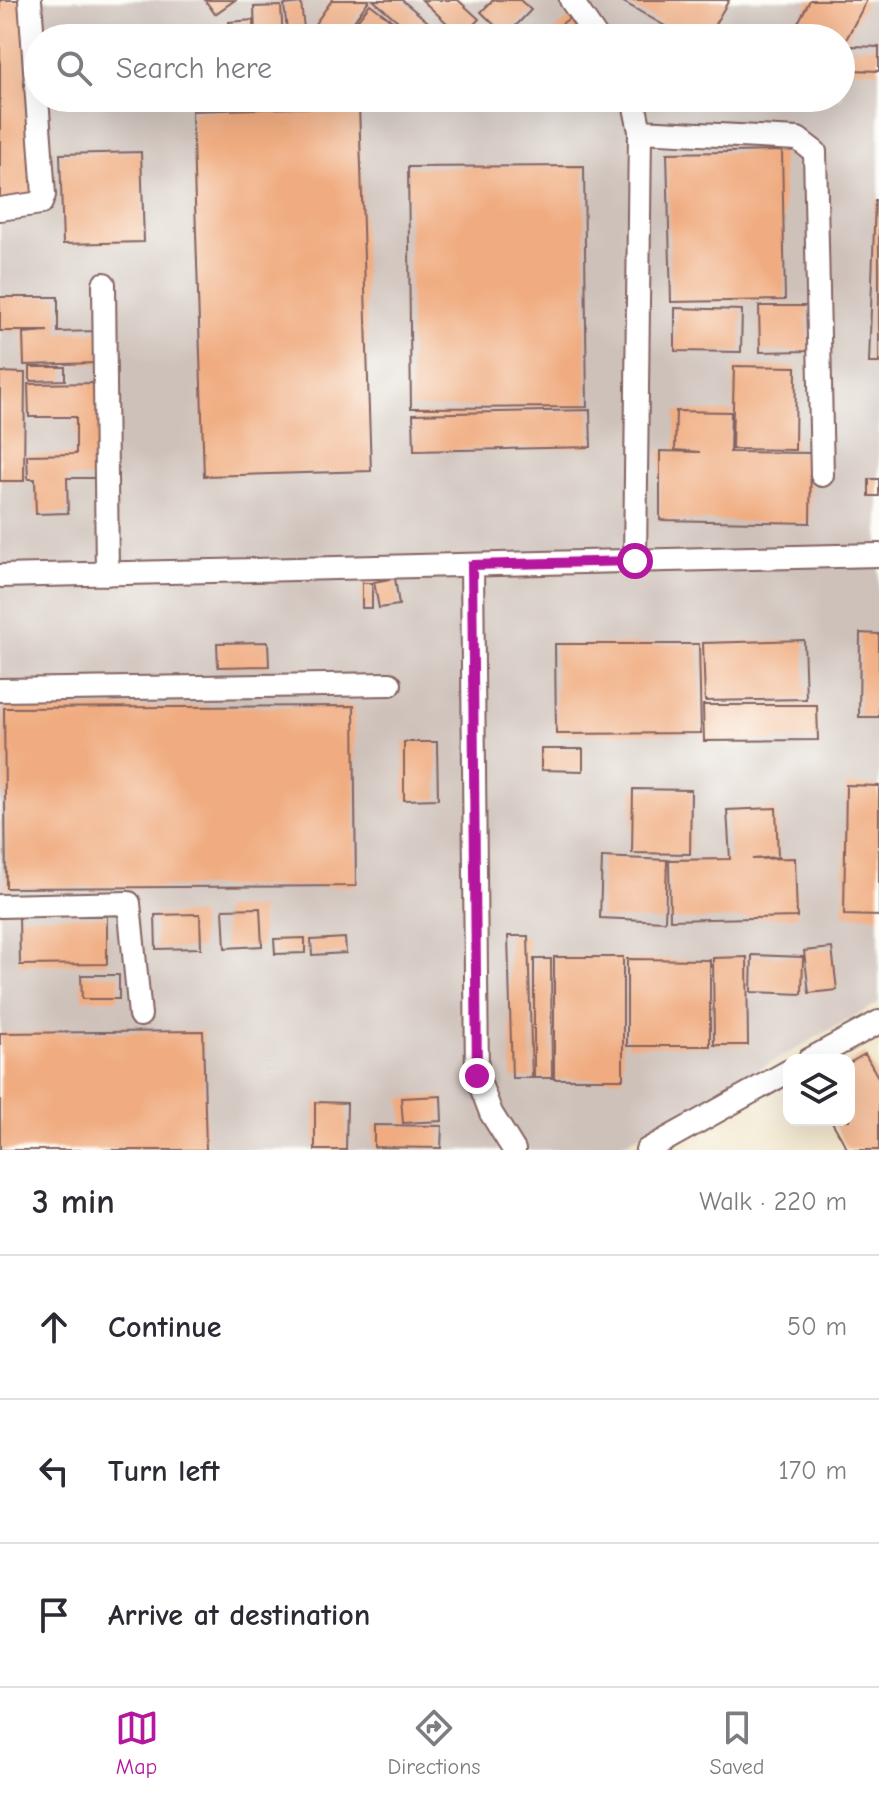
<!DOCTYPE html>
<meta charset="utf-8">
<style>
body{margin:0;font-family:"Comic Neue",sans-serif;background:#f2f2f3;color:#2b2b33}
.controls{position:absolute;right:24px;bottom:24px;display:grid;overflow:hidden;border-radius:16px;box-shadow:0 8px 32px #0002}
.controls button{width:72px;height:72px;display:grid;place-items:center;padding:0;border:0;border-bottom:2px solid #e1e1e2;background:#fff;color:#2b2b33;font:40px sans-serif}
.stop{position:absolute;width:24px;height:24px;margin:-18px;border:6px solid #b5179e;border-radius:50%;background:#fff}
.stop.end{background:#b5179e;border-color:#fff;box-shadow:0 2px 8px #0008}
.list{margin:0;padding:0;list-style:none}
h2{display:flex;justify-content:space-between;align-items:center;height:104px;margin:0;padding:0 32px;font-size:34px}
h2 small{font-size:26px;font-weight:400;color:#7c7c81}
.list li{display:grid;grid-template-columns:52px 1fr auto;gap:24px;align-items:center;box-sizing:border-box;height:144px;padding:0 32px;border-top:2px solid #e1e1e2}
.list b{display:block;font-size:30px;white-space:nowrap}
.list em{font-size:26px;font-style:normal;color:#7c7c81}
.icon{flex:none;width:44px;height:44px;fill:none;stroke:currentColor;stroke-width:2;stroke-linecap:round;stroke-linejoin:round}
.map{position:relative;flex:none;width:879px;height:1150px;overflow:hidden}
.search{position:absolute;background:#fff;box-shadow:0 8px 32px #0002;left:24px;right:24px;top:24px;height:88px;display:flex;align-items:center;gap:20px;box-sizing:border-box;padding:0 28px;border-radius:44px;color:#7c7c81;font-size:30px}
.sheet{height:536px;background:#fff}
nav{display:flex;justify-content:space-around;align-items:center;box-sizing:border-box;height:112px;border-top:2px solid #e1e1e2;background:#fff;font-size:22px;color:#7c7c81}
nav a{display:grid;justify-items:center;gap:4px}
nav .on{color:#b5179e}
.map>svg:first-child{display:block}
.industrial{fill:#cec1ba;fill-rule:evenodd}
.building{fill:#f0ac80}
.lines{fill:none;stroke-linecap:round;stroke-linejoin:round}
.minor-casing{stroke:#846361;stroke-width:26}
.minor{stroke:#fff;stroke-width:22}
.route{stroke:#b5179e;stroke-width:10}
</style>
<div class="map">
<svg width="879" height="1150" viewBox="0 0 879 1150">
<rect width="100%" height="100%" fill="#fdfcf7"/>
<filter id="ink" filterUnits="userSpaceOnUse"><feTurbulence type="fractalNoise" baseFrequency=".0125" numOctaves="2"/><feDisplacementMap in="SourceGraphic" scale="16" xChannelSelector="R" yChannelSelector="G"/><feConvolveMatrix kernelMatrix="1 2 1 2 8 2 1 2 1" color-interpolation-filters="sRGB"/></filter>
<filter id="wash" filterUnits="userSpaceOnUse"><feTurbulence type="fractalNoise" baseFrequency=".006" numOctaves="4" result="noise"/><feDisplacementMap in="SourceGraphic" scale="32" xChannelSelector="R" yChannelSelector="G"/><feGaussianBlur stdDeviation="1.8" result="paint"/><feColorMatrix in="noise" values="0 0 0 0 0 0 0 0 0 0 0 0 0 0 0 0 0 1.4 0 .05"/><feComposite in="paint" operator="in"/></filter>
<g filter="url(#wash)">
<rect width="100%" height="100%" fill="#f0e2c4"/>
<path class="industrial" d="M0,0H879V1003L612,1150H0ZM38,38H841V98H38Z"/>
<g id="blocks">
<path class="building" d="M0,0H26L35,203L0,204Z
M205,0H235L215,14Z
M332,0H369L342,38H321L310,31Z
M373,0H402L447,38H418Z
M422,0H458L479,19L462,37Z
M493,0H520L531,10L506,36L481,12Z
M620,0H729L707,38H686Z
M810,0H867L841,49V38H790Z
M301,3L305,37L288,38L284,5Z
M370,4L415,38H370L353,26Z
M281,6L283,38H255L254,7Z
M574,15L588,38H542Z
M253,20L254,38H229V22Z
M852,46L879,47V71L851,70Z
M227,98H327V105H227Z
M359,106L371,471L204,476L192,111Z
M782,151L785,300L671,302L667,153Z
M141,152L144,242L63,244L60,154Z
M584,166L587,407L411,408L408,167Z
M875,200H879V363H869Z
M0,297H58V332L99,331L100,363L24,365L23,333L48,331H0Z
M759,306H807L808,351L760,352Z
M675,308L742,310L741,352L675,351Z
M734,366L796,367L795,450L732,449Z
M30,367H65V380L30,381Z
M0,372L25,373L24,481H0Z
M99,383V478H67L68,513L36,514L35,479H28L27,455L76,454V417H29L28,384Z
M590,410L591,447L414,451L413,414Z
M676,411L731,412L730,452L811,453L810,523L660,520V451L700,452L675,450Z
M869,479H879V496H869Z
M395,578L399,605L379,608L374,582Z
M362,583H372V608H362Z
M860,633L879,634V717H859Z
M804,640L806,699L705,701L703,643Z
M268,642L269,666L218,667L217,643Z
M555,644H699L701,733L556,734Z
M703,705H817L818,740L704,741Z
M354,706L356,886L6,888L4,708Z
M404,742H437L438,799L404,800Z
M541,749H583V771L541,770Z
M846,785L879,786V916L844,915Z
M633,789L691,790L690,854L632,853Z
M776,808L778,857L752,859L795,858L797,917L670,920L669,860L730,859L727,810Z
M602,857L667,860L665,921L600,918Z
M260,908L262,946L225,948L223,909Z
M200,914L201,948L156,949L155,915Z
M19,916H107V964L20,965Z
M508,936H528L532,1078H512Z
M305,938V953L275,954L274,939Z
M345,938L346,953L312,955L311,940Z
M832,948L837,990L809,993L804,951Z
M752,955L803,957L802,994L751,992Z
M554,957H623V1079H554Z
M747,957L748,1045H714L713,958Z
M534,959H551L552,1078H534Z
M627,959L710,960V1046H627Z
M81,975H119V999H82Z
M203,1031L206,1150H0V1033Z
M865,1054L879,1079V1150H848L831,1120H849V1063Z
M441,1096L442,1121L403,1123L401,1098Z
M315,1102L347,1103L346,1150H315Z
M374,1125L442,1126L441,1148L374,1147Z"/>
</g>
</g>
<g filter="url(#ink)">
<use href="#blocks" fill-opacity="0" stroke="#846361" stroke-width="2"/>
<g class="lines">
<defs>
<path id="minor" d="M571,0L597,38
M633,98L640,131L635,561
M640,131L798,139L815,152L822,475
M0,209L41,203L44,195L30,0
M104,284L107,574
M472,565L477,1076L491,1113L514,1150
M0,576L879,555
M0,690L390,684
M0,906L129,903L140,1015
M809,1060L879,1022
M647,1150L789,1071"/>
</defs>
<use href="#minor" class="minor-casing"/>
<use href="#minor" class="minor"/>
</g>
</g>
<g class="lines" filter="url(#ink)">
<path class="route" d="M477,1076L472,565L635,561"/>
</g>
</svg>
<div class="controls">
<button><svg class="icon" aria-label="layers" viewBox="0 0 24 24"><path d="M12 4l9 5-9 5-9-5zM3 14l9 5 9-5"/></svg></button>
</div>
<div class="stop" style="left:635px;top:561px"></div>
<div class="stop end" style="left:477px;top:1076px"></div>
<div class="search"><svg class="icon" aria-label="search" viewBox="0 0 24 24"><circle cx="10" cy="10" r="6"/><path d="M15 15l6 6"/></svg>Search here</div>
</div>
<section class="sheet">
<h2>3 min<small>Walk · 220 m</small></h2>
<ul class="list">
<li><svg class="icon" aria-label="ahead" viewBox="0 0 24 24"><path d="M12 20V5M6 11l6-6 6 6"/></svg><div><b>Continue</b></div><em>50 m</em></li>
<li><svg class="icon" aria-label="left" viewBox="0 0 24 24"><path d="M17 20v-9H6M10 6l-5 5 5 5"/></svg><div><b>Turn left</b></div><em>170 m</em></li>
<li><svg class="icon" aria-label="arrive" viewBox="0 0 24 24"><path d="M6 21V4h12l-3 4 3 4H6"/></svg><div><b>Arrive at destination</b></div></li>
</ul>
</section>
<nav>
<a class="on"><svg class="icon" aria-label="map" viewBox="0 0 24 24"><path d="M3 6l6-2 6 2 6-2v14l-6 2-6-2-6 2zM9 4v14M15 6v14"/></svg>Map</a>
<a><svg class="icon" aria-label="directions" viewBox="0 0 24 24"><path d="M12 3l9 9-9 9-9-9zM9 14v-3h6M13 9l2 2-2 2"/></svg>Directions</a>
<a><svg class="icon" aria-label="saved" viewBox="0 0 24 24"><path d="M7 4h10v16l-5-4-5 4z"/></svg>Saved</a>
</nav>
